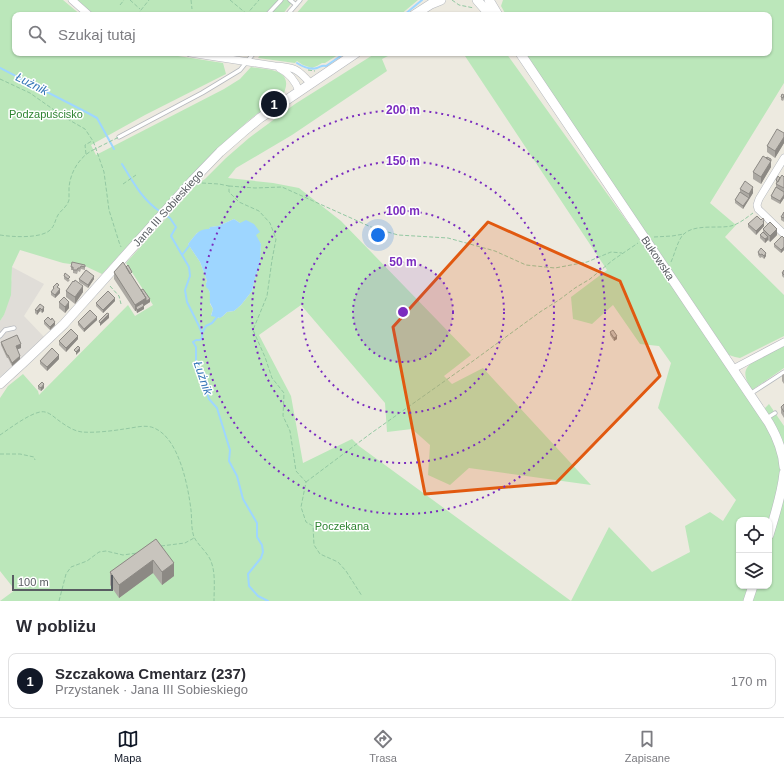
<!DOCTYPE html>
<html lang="pl">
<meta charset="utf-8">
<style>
body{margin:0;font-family:Helvetica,sans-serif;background:#f2f2f3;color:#2b2b33}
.controls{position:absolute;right:12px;bottom:12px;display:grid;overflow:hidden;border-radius:8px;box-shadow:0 1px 3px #0004}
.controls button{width:36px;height:36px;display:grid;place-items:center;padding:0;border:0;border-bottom:1px solid #e1e1e2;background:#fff;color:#2b2b33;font:20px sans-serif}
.scale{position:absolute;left:12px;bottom:10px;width:101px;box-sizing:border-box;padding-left:4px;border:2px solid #595d62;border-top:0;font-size:11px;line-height:14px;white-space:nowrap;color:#595d62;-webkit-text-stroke:3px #fff;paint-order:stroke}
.you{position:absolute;left:378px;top:235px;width:14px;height:14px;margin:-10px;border:3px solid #fff;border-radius:50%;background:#1a73e8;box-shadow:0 0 0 6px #1a73e833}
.badge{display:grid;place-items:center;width:26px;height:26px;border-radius:50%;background:#111827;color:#fff;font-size:13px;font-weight:700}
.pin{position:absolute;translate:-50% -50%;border:2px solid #fff;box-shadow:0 1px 4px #0006}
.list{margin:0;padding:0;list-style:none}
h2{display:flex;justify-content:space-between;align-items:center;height:52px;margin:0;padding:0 16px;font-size:17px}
h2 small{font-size:13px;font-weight:400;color:#7c7c81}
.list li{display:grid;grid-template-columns:26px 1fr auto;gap:12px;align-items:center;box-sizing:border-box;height:56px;margin:0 8px 8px;padding:0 8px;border:1px solid #e1e1e2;border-radius:8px}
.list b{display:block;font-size:15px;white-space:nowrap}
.list p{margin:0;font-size:13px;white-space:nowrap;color:#7c7c81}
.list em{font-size:13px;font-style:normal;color:#7c7c81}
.icon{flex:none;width:22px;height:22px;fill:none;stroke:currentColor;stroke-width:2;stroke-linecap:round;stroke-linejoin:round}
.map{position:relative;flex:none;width:784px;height:601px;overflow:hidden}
.search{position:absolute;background:#fff;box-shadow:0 1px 3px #0004;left:12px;right:12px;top:12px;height:44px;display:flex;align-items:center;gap:10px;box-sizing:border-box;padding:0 14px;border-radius:8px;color:#7c7c81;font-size:15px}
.sheet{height:116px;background:#fff}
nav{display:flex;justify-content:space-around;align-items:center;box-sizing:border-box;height:56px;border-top:1px solid #e1e1e2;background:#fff;font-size:11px;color:#7c7c81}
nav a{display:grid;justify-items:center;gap:2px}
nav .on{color:#111827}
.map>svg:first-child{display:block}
.industrial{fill:#e0ddd8}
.green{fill:#bbe7ba;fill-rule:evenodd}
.water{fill:#9ed6ff}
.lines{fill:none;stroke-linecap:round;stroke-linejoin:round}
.stream{stroke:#9ed6ff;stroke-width:2}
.service-casing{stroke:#b6b9be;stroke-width:5}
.minor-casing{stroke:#b6b9be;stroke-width:8}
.tertiary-casing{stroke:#b6b9be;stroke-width:10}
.path{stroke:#93c8a2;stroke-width:1;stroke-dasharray:4 2;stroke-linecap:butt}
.service{stroke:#fff;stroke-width:3.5}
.minor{stroke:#fff;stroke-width:7}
.tertiary{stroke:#fff;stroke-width:9}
.path-bridge{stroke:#93c8a2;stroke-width:1;stroke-dasharray:4 2;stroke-linecap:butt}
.wall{fill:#aca9a3}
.shaded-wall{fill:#8c8984}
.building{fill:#c8c4bd;stroke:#8c8984}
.marked{fill:#e15910;fill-opacity:0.2;stroke:#e15910;stroke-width:3;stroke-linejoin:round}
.ring{fill:none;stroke:#7b2cbf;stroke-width:2;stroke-dasharray:2 4}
.labels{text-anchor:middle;stroke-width:3;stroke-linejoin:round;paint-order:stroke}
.park-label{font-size:11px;fill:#2e8431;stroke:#fff}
.street-label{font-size:11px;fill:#595d62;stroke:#fff}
.water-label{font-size:12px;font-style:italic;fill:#3576b8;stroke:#fff}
.centre{fill:#7b2cbf;stroke:#fff;stroke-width:2}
.ring-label{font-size:12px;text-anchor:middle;font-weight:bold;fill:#7b2cbf;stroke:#fff;stroke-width:3;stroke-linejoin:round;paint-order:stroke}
</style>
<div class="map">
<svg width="784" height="601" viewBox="0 0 784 601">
<rect width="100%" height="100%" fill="#edeae0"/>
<path class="industrial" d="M12,267L44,284L24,316L44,337L0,377V321L4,315L12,278Z"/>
<path class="green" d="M0,0H63L81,15H15V53H159L223,63L226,74L145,115L91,145L96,155L224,89L240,79L251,67C267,70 294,68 284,93L248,121L211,155L102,274L85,266L63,263L20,250L12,267L11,295L4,315L0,321Z
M76,0H294L282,15H93Z
M308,0H418L400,15H295Z
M503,0H784V83L710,203L736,225L725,237L784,295V336L740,358L735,357L729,355L525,53H769V15H506L501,6Z
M262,53H341L325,63H322L317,66L312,68L303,65L297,61L295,63L258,58Z
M376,53H394L382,59L387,71L292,135L236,168L228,178L273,183L299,188L341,221L471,355L444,376L452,384L483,368L591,485L469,468L450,485L428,475L430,445L412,429L387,432L385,403L301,305L259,335L291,396L303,463L352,439L359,446L571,601H0L15,590L0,571V398L8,386L23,374L38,391L39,395L128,305L135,316L153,305L126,263L197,184L205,179L226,158L249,138L295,104ZM234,219L240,223L261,244L259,268L256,275L252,291L241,305L234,311L227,312L223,316L219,318L211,315L213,309L210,304V293L206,283L207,281L200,262L188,244L197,233L209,229L211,227L218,226Z
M463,53H506L669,280L767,426C775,442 783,462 780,480C777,494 773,507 769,520H739V586H749L745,601H571L609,527L652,572L690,552L685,526L710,512L723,521L736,500L658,408L671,363L659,346L640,344L613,305L592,324L573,319L571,297L607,270Z
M784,346V368L752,390C745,379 741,370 753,362Z
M769,404L784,426V445L764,409Z
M784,497V601H753L757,586H769V548Z"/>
<path class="water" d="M234,219L240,223L246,220L254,224L260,232L256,235L261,244L260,260L259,268L256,275L252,291L241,305L234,311L227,312L223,316L220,318L211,316L213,309C212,307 211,305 210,303C209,296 212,292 206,287V283L207,281L200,262L188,244C194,237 198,228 209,229L210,227L218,226Z"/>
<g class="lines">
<path class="stream" d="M404,15L422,0
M297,63C303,67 310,70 317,68C321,67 321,65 326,66L345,53
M0,68L86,112L97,118L114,149
M122,164C133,182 143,201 161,212
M165,215L170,218L176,227L171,236L189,267L190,276L185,290L187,302L199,326L202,333V338L200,340H196L193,342L196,347V364L209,399L217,408L230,450L229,461L237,476L243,499L257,523V537L262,545L263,552L261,558L248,574L249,586L258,596L268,601
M182,255L189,246
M202,333L206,326L212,323L217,317"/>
<defs>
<path id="service" d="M290,0L296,5
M267,15L281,0
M287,15L300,0
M229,59L234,53
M119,137L202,93L240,70L254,53
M0,336L5,330L14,328
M750,394L784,372
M767,418L775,413"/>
<path id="minor" d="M72,0L89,15
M190,53L275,66C294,67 298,69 310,83
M279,68C289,73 295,80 299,91
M784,158L759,199L757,205L758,209L784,234
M733,369L784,342"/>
<path id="tertiary" d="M477,0L490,15
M489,0L498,15
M414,15L431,4L441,0
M520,53L769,423C777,437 783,451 784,467
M0,384L24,362L64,324L193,180L220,152L243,132L260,118L356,53
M769,535C775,514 782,494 784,473
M748,601L753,586"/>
</defs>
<use href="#service" class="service-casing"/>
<use href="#minor" class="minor-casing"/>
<use href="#tertiary" class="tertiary-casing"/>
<path class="path" d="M130,0L140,9
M191,0L192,9
M230,0L248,15
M452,0L459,5L474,8
M120,5L124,0
M137,15L149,0
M246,15L259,0
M308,70L315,71
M0,79L30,93L64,117L85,129L93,141L95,146L104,172L109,210L119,242L121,247
M86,154L85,145L92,141
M202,183L219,184L229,186V192L239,202L259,211L270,223L276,239L272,260L267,296L253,330L265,357L272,378L284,393L283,416L290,431L296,471L306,482L301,507L306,522L313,526L314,545L320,554L338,562L346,571L362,596
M123,184L136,175
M229,186L255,188L282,187L371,227L398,235L448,238L495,251L526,265L555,268L587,262L611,252L622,253
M0,235C12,237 43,239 51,229C55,225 55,220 58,215C61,210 67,207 69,200C69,196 69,192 69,188C70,173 79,157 93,150
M654,237L672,236L684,234
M671,262C675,253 677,243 682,236C692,223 718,229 731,226C739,224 746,218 753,213
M110,286L119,296L121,304
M0,435C9,429 35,409 45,412C50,413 54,417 58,420C65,425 73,431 82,432C94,433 112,431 124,429C134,428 145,424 154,428C179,438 188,486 191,510C192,519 191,529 194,537C198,545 206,551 210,559C216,571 214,588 214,601
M0,454H20L34,457L35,460
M306,482L370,434L473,361L540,312L559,300L575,288L590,279L613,260L638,243
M161,546L185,543L194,538
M59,601L66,574L71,567L87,561L99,552L106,551L123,555L137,553"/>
<use href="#service" class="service"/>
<use href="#minor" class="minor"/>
<use href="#tertiary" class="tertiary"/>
<path class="path-bridge" d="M93,150L119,137"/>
</g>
<path class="wall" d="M784,95V99L783,101L781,100V97Z
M784,133V143L775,158L767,152V146Z
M766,158L771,159V167L761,184L753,179V172Z
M784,177V198L780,204L771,199V196L776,187V180L780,178Z
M740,189L753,193L743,209L735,203V200L740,192Z
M784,212V222L781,220V217Z
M764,223V226L756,235L748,227V224Z
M763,229L777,235L770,242L768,240L765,243L760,238V235L763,232Z
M784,238V250L781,253L774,247V244Z
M758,252L766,256L764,259L762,257L760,258L758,255Z
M85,265V270L81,269L80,272L78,271L77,274L73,273V270H71V267Z
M784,270V278L782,276V273Z
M114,272L132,276L141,290L150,302L144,306V309L137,313L136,311H135L114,279Z
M64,276L70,280L68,282L64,279Z
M79,279H94L88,288L79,282Z
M53,287L59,288L60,293L55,298L51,295V292L53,290Z
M66,291L83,292L75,304L66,297Z
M115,301L103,313L96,306V303Z
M59,302L69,308L65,313L59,308Z
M40,304L44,311L42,313L40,311L37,315L35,313V310Z
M97,320L84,332L78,325V322Z
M44,321L55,325L50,330L44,324Z
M610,332L617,339L614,341L610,335Z
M78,339L66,352L59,345V341Z
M1,342L21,348L17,349L20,359L12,366L8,358H7L1,345Z
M59,359L47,371L40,364V361Z
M784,374V384L782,381V375Z
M38,386L44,388L41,391L38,389Z
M784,404V418L781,413V407Z
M156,539L174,576L162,585L153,573L119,598L110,585V572Z"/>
<path class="shaded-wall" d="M784,137V143L775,158V151Z
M771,159V167L761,184V177Z
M753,187V193L743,209V206L749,198V194Z
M784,195V198L780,204V201Z
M764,220V226L756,235V231Z
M777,229V235L770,242V236Z
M768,237V240L765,243V239Z
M784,247V250L781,253V250Z
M766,253V256L764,259V256Z
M94,276V279L88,288V285Z
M83,286V292L75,304V297Z
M60,289V293L55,298V295Z
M115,298V301L103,313V310Z
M146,298L150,299V302L137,310L136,307V311H135V305Z
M69,302V308L65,313V307Z
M144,306V309L137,313V310Z
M44,307V311L42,313V310Z
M40,308V311L37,315V311Z
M109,314V318L100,326V323Z
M97,317V320L84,332V329Z
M55,322V325L50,330V327Z
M78,336V339L66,352V348Z
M617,336V339L614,341V338Z
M21,344V348L16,350V346Z
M80,348V351L76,355V352Z
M59,355V359L47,371V367Z
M20,356V359L12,366V363Z
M44,384V388L41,391V388Z
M153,560V573L119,598V585Z
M174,563V576L162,585V572Z"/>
<path class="building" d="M782,94L784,95L783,98L781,97Z
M777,129L784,133V137L775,151L767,146Z
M763,156L771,161L761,177L753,172Z
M767,157L771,159V161L766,158Z
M782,175L784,177V188L776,184Z
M778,176L780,178L778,182L776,180Z
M745,181L753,187L749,194L740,189Z
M776,187L784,192V195L780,201L771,196Z
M740,192L749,198L743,206L735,200Z
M784,212V218L781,217Z
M757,216L761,220L763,218L764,220L763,222L764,223L756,231L748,224Z
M770,222L777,229L770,236L763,229Z
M763,232L768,237L765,239L760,235Z
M782,236L784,238V247L781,250L774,244Z
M761,248L766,253L764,256L762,254L760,255L758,252Z
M72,262L85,265V267L81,266L80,268H78L77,270H73V267H71Z
M123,262L146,298L135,305L114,272Z
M128,265L132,272L130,274L126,267Z
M86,270L94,276L88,285L79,279Z
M784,270V275L782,273Z
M65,273L70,277L68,279L64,276Z
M75,280L83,286L75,297L66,291L73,281L74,282Z
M57,283L59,285L57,287L60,289L55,295L51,292L54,288L53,287Z
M143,289L150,299L146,301V298L141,290Z
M108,291L115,298L103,310L96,303Z
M64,297L69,302L65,307L59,302Z
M143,303L144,306L137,310L136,307Z
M40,304L44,307L42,310L40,308L37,311L35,310Z
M90,310L97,317L84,329L78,322Z
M107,313L109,314L100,323L99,321Z
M48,317L51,320L52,318L55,322L50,327L44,321Z
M71,329L78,336L66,348L59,341Z
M613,330L617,336L614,338L610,332Z
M17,335L21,344L16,346L20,356L12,363L8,355H7L1,342Z
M78,346L80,348L76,352L74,350Z
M52,348L59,355L47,367L40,361Z
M42,382L44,384L41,388L38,386Z
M784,404V412L781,407Z
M156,539L174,563L162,572L153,560L119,585L110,572Z"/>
<path class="marked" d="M488,222L620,281L660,376L556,483L425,494L393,327Z"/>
<circle cx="403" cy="312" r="50" fill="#7b2cbf" fill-opacity=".12"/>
<g class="ring">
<circle cx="403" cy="312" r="50"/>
<circle cx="403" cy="312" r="101"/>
<circle cx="403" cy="312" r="151"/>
<circle cx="403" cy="312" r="202"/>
</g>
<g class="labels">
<g class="park-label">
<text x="46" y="118">Podzapuścisko</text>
<text x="342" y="530">Poczekana</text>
</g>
<g class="street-label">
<text transform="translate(168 208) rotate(-48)" y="4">Jana III Sobieskiego</text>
<text transform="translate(658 258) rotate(56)" y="4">Bukowska</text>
</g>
<g class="water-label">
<text transform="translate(32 84) rotate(27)" y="4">Łużnik</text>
<text transform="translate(203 378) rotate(71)" y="4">Łużnik</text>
</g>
</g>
<circle cx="403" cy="312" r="6" class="centre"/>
<g class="ring-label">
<text x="403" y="114">200 m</text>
<text x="403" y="165">150 m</text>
<text x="403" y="215">100 m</text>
<text x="403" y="266">50 m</text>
</g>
</svg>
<div class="controls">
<button><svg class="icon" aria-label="locate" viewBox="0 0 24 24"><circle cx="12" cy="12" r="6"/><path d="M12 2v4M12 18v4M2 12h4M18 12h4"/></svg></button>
<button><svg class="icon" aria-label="layers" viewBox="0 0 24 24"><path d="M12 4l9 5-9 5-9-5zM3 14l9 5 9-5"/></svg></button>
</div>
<div class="scale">100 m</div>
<div class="you"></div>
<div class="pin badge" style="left:274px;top:104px">1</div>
<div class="search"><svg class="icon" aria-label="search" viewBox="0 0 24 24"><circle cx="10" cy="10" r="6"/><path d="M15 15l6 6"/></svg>Szukaj tutaj</div>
</div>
<section class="sheet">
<h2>W pobliżu<small></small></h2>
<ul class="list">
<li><span class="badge">1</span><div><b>Szczakowa Cmentarz (237)</b><p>Przystanek · Jana III Sobieskiego</p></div><em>170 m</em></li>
</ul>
</section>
<nav>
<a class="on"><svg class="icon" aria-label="map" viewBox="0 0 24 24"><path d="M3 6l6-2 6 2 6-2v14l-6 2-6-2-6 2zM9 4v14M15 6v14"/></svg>Mapa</a>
<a><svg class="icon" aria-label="directions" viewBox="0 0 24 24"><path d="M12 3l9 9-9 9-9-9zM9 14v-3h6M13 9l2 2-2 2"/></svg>Trasa</a>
<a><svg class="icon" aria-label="saved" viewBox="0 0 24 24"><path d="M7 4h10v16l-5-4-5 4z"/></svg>Zapisane</a>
</nav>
